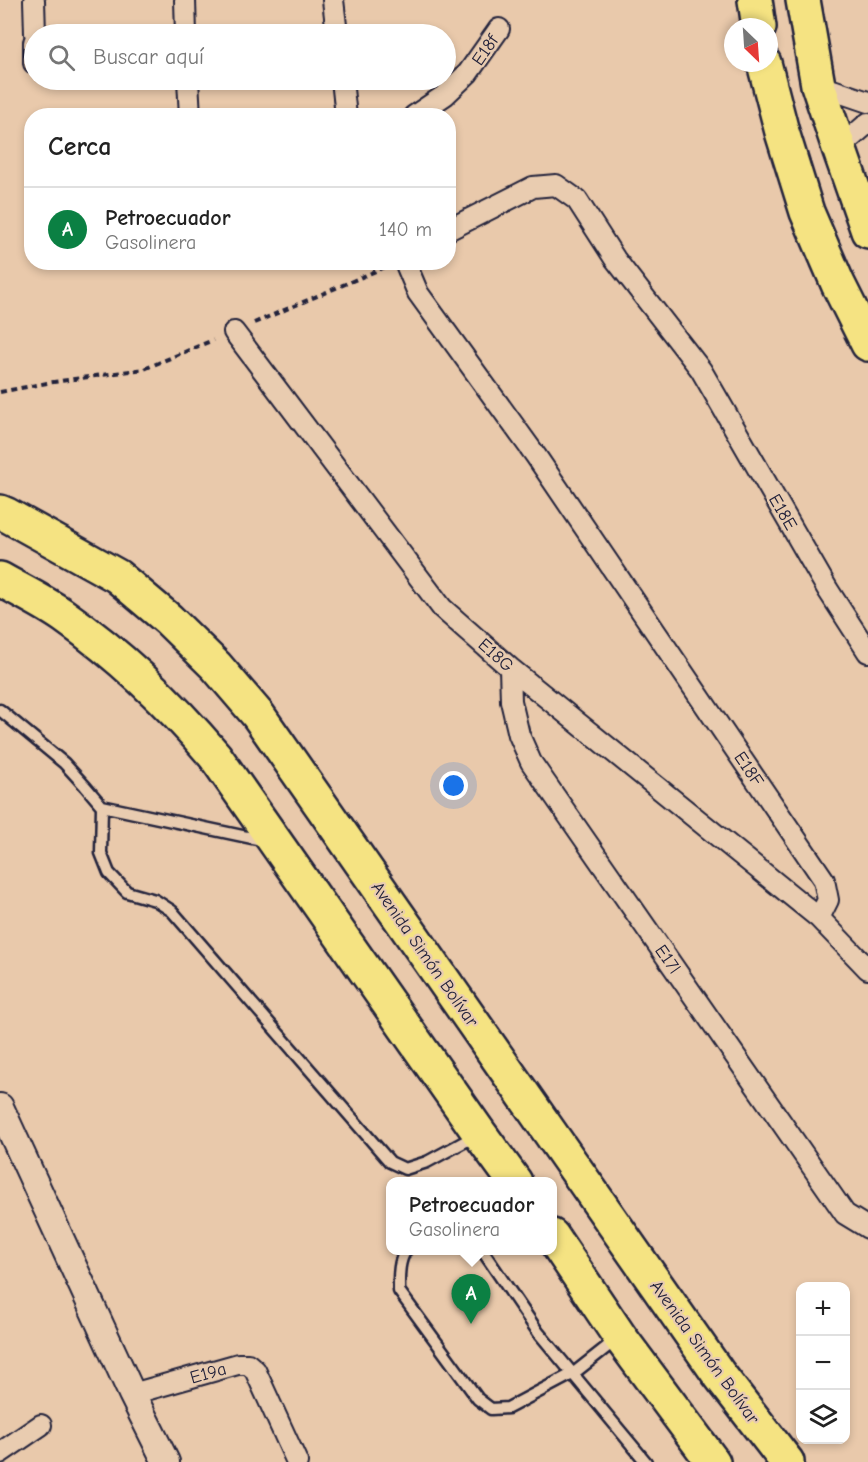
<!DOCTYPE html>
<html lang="es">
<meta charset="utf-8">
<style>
body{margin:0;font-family:"Comic Neue",sans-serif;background:#f6f6f6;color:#222}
.controls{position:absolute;right:18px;bottom:18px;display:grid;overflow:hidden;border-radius:12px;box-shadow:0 3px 9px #0003}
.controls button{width:54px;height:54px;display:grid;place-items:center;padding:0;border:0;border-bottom:2px solid #e0e0e0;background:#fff;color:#222;font:30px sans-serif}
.compass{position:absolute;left:724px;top:18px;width:54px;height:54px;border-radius:50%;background:#fff;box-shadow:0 3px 9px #0003;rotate:155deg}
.you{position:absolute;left:454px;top:786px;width:21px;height:21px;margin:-15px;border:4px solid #fff;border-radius:50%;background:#1a73e8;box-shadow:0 0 0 9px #1a73e833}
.badge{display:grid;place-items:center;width:39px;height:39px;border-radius:50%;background:#0b8043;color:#fff;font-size:20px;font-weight:700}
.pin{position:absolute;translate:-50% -50px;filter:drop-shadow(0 2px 3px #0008)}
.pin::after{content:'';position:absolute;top:32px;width:21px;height:18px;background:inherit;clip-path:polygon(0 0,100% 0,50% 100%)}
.popup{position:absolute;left:386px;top:1177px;width:171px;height:78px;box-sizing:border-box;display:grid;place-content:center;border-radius:12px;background:#fff;filter:drop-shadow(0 2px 4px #0005);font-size:20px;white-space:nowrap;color:#767676}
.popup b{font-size:22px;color:#222}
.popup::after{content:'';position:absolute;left:50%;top:100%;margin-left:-12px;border:12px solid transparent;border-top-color:#fff}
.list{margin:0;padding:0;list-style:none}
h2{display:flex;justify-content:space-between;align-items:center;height:78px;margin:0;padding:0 24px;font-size:26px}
h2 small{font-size:20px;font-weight:400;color:#767676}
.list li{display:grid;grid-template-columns:39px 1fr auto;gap:18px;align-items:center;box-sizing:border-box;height:84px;padding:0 24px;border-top:2px solid #e0e0e0}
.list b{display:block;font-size:22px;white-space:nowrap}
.list p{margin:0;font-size:20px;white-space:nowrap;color:#767676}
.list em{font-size:20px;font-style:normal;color:#767676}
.icon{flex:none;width:33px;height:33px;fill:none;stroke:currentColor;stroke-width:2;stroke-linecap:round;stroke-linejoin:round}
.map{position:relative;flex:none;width:868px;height:1462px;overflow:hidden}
.search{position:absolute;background:#fff;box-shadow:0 3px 9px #0003;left:24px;top:24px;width:432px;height:66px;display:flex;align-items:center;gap:15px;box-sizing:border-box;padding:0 21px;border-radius:33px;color:#767676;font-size:22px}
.panel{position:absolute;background:#fff;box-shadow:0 3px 9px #0003;left:24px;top:108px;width:432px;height:162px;border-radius:24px}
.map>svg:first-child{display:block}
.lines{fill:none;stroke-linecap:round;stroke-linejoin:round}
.service-casing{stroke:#22223b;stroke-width:15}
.minor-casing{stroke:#22223b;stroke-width:24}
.tertiary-casing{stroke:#22223b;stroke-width:30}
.trunk-casing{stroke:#22223b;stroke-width:38}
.path{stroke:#22223b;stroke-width:4;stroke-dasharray:6 4.5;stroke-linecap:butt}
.service{stroke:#e9ccb0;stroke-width:10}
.minor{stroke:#e9ccb0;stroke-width:20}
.tertiary{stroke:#e9ccb0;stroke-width:26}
.trunk{stroke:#f5e382;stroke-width:33}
.labels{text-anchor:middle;stroke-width:4.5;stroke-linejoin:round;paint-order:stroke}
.street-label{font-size:18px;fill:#22223b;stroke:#e9ccb0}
</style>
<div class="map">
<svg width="868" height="1462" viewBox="0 0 868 1462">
<rect width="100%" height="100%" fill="#e9c9ab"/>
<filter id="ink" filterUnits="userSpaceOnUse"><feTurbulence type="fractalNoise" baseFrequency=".0167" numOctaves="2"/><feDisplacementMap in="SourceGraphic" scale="12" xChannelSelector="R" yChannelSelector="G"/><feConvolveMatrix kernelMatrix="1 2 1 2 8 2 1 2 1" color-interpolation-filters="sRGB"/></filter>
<g filter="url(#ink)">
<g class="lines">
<defs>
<path id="service" d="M0,710L64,763L85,786L102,806L101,853L109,873L127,892L155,900L172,911L390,1162L405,1169L427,1162L477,1135
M102,806L266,841
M406,1250C398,1262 399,1277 399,1291L478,1399L491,1409L508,1408L574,1373L617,1339
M482,1250L538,1332L646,1462"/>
<path id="minor" d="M34,0L35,34
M185,0L186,34
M333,0L337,34
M34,63V42
M188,80L190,116
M342,80L346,116
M818,85L868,102
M414,116L445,95L468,73L499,29
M839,148L868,123
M448,230L533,187L556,185L577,200L615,259L701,370L828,590L868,652
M405,262L418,293L536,456L824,880L828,900L819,918L868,969
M234,332L442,608L510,668L819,918
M510,668L511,701L519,735L531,762L845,1214L868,1228
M132,1394L238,1364H248L255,1370L297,1462
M0,1453L41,1425"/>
<path id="tertiary" d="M0,1107L132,1394L166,1462"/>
<path id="trunk" d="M755,0L759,27
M803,0L818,85L839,148L868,231
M764,63L782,132L807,212L838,284L868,344
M0,512L7,515L117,576L168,619L216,666L258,715L718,1373L787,1462
M0,579C21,591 44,602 64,616C121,656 170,703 215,756L480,1134L515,1182
M552,1236L620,1337L713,1462"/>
</defs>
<use href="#service" class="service-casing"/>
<use href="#minor" class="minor-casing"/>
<use href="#tertiary" class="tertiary-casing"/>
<use href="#trunk" class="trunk-casing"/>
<path class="path" d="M254,323L385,267
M0,392L47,383L144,369L213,340"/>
<use href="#service" class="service"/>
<use href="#minor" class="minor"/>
<use href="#tertiary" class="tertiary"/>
<use href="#trunk" class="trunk"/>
</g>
</g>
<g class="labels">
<g class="street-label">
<text transform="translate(485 50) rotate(-55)" y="6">E18f</text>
<text transform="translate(783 512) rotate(60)" y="6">E18E</text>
<text transform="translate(496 655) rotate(41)" y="6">E18G</text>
<text transform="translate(749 769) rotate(56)" y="6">E18F</text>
<text transform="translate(425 954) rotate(55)" y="6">Avenida Simón Bolívar</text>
<text transform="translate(668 959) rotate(55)" y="6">E17l</text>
<text transform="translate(705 1352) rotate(54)" y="6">Avenida Simón Bolívar</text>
<text transform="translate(208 1373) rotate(-16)" y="6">E19a</text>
</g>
</g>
</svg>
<div class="controls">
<button>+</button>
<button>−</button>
<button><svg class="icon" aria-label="layers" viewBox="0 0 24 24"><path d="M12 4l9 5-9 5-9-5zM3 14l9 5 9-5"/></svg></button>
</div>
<svg class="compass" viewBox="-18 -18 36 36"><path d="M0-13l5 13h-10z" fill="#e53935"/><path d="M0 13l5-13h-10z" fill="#767676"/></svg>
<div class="you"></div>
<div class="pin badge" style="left:471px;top:1324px">A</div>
<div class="popup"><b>Petroecuador</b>Gasolinera</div>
<div class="search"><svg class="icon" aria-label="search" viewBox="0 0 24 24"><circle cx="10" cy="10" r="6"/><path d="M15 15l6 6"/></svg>Buscar aquí</div>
<section class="panel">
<h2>Cerca<small></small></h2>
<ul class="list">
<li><span class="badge">A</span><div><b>Petroecuador</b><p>Gasolinera</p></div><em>140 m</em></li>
</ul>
</section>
</div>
